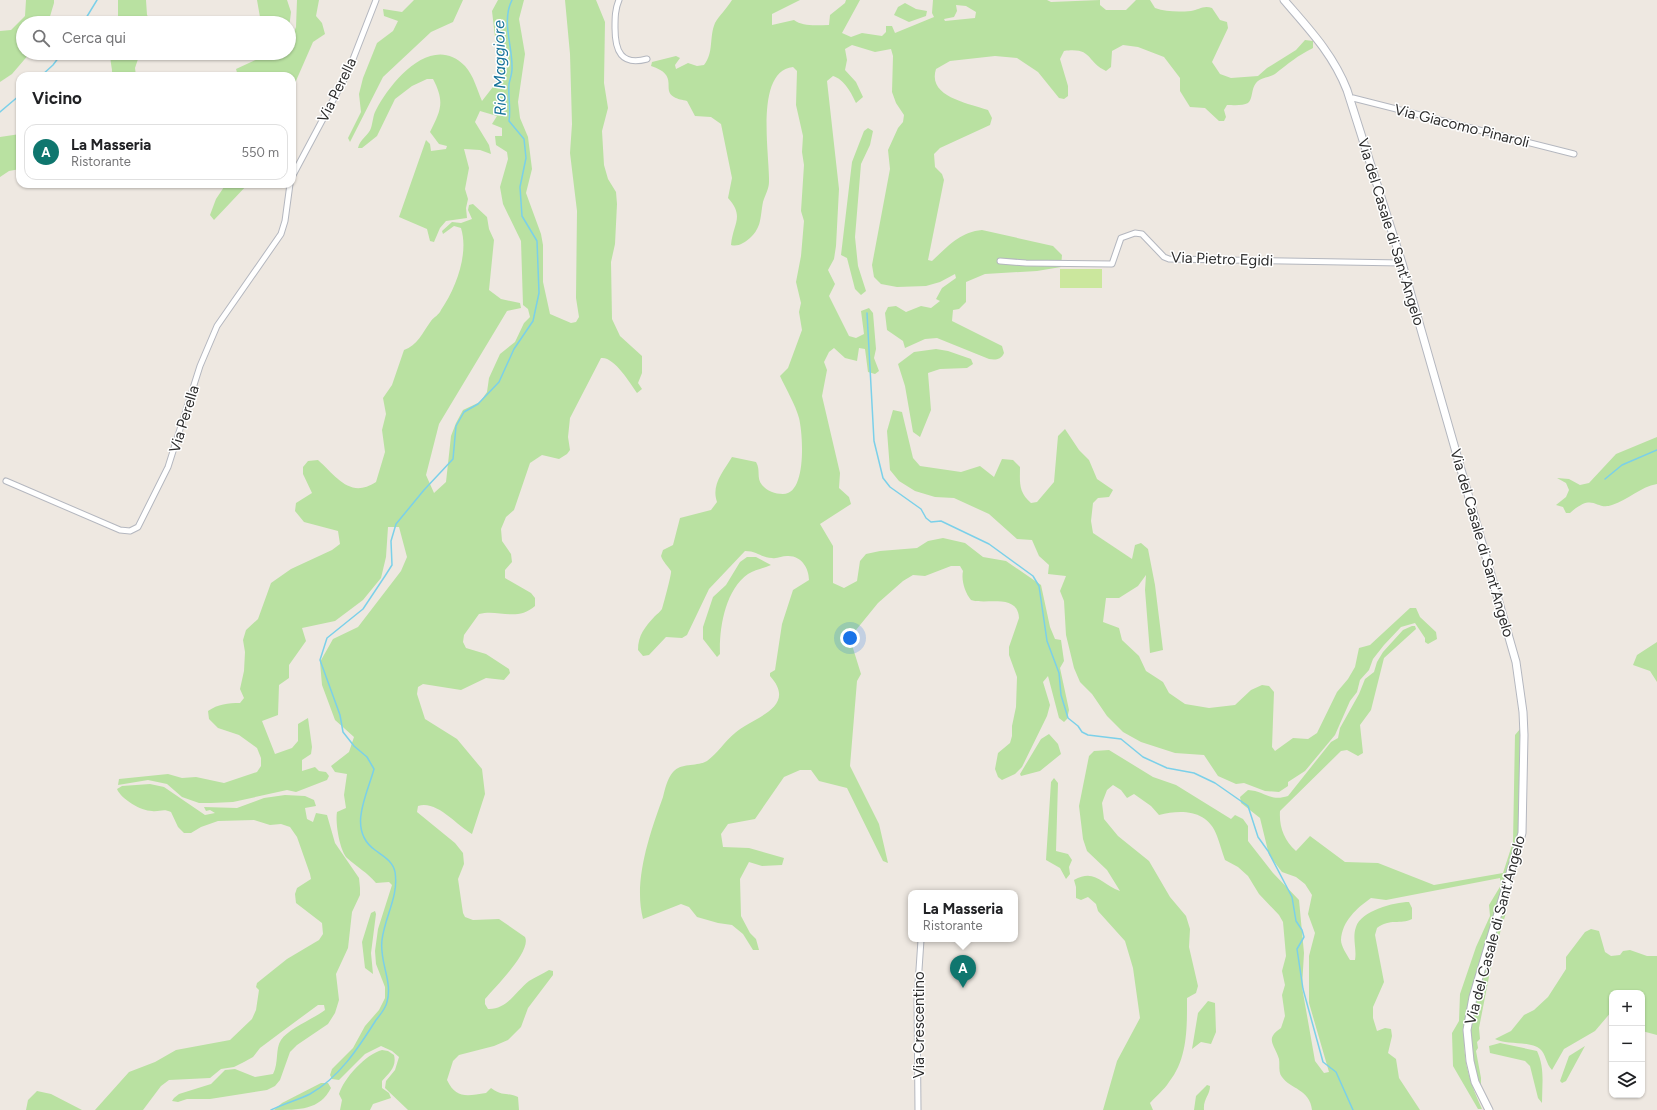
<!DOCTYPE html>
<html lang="it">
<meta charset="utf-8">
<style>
body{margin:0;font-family:Figtree,sans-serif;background:#f2f2f2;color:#202124}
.controls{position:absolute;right:12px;bottom:12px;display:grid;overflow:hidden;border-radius:8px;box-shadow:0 1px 3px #0004}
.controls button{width:36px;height:36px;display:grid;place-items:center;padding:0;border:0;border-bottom:1px solid #e0e0e0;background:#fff;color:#202124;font:20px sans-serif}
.you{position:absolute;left:850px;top:638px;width:14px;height:14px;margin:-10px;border:3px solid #fff;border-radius:50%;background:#1a73e8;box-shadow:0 0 0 6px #1a73e833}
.badge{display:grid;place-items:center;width:26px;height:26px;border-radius:50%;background:#0f766e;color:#fff;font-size:13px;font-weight:700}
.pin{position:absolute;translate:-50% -33px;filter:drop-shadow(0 1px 2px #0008)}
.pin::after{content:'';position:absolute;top:21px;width:14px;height:12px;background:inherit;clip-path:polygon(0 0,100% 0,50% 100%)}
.popup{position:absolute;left:908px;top:890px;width:110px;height:52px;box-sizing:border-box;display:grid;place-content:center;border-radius:8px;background:#fff;filter:drop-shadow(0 1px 3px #0005);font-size:13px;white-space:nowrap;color:#757577}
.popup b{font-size:15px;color:#202124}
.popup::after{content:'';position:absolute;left:50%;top:100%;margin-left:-8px;border:8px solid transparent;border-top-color:#fff}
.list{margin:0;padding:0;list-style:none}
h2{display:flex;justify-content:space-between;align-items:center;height:52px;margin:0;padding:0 16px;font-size:17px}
h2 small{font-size:13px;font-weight:400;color:#757577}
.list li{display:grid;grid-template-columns:26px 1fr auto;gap:12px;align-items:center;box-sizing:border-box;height:56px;margin:0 8px 8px;padding:0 8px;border:1px solid #e0e0e0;border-radius:12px}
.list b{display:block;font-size:15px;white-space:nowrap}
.list p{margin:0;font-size:13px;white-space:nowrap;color:#757577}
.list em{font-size:13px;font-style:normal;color:#757577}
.icon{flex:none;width:22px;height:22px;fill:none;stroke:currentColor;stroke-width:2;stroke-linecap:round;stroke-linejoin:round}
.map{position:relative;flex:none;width:1657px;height:1110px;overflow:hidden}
.search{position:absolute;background:#fff;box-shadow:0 1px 3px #0004;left:16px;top:16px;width:280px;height:44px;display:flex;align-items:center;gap:10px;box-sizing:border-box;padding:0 14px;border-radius:22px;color:#757577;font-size:15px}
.panel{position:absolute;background:#fff;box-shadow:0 1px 3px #0004;left:16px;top:72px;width:280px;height:116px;border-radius:12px}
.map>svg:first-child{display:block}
.green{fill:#b9e1a1;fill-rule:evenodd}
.pitch{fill:#cbe79d}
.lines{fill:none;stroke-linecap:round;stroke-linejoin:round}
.stream{stroke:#7bd0e9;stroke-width:1.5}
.street-casing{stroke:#b4b7bf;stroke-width:7}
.secondary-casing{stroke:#b4b7bf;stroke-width:9}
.street{stroke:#fff;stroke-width:5}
.secondary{stroke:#fff;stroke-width:7}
.labels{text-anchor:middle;stroke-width:3;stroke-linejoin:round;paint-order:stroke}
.street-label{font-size:15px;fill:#2d2d2d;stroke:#fff}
.water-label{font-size:16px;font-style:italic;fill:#157199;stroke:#fff}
</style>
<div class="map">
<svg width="1657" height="1110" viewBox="0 0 1657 1110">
<rect width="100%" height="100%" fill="#eee8e1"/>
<path class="green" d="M26,0H54V3L48,23H23V53H30L12,74L0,82V31L11,30L25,16Z
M118,0H146L147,15L153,23H118Z
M257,0H287L291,12L289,29V23H261Z
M297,0H319L316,16L322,23L325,34L313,42L292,90V76H238L236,69L260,58L261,53H289V37L291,40L296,27Z
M414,0H463L453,22L431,32L383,77L350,142L348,138L361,112L359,94L363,78L377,43L393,31L398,21L384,16L383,9L402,12Z
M498,0H524L519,19L525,54L518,102L520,118L528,137L532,169L526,193L541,234L543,245V282L550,314L571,323L576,322L579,317L576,298L577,211L570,153L572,124L570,54L565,0H596L605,22L604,83L608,108L602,131L604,165L608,179L616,192L617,204L615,244L611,262L612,319L620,336L642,356V373L638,383L642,389L637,393C630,383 614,356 601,358L570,418L568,437L570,450L567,454L559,459L542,455L530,463L514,510L506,517L501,529L502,541L511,554L512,562L505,570V578L531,593L535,598V606C517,622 499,609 479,614L464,635L463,642L466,648L486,654L509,669L510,673L504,680L486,678L461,690L423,684L418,687L417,694L425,719L457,739L482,769L485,794L472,834C456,825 437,800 418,806L417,812L455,843L463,853L464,864L458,879L463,913L465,917L473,920L499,919L525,937C532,951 495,987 485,999V1004L488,1009C507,1010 516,991 529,981C535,977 543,974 549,970L553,971V975L528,1008L521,1027L508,1040L494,1046L459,1055L453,1061L447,1080C456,1099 467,1096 486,1093L491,1088C504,1097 506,1092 518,1097L519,1110H408L385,1088L386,1081L395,1070L399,1057L392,1051L381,1046L365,1054L339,1080L332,1079L330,1075L332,1069L353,1048L365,1026L379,1010L385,998V987L376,964L375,951L378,929L392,885L389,882L376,883C368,873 357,867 347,858C340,851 335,823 337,812L346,808L344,795L347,774L335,772L331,766L349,752L354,737L335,720L322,685L320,662L333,639L358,627L401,571L407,557L399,527H388L386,557L381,578L363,600L335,621L302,628L306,641L289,665V678L279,685L278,715L262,721L275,754L292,748L298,741V724L308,718L312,747L311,754L302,760V771L315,767L319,771L326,772L329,776L327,780L296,792L287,790L233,802L211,803H199L182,797L167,784L148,780L118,785L119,779L168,774L182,778L196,777L224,783L257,772L261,766V758L257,748L239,735L218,728L209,719L208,711C218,704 228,703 240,703L244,698L240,689L244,671L245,652L243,640L246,630L258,619L271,583L291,569L332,550L340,544L338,531L304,522L295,511L296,503L312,493L303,474V467L308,461L318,460C337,477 350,499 376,482L385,452L382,430L386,414L383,398L392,385L404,350C417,346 423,332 431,321C434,317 439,315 441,310C456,288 469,254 461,228L454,226L443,234L442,231L452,222L461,223L472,219L468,210L469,205L473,204L487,217L489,229L494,240L489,290L501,299L520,303L521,308L507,311L439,424L426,475L434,493L446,482L451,436L456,423L463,410L480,402L487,392L489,378L500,354L515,342L524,323L530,317L528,309L523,305L521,241L503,204L500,187L508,159L507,152L496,145L495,136H502V128L492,124L497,116L480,111L475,122L489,145L491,154L480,150L464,149L469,168L465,189L468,199L466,208L467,218L446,221L440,228L434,242L430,241L427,229L399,217L426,140L430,144L431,151L446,149L447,146L439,144L430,132C441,110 445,102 433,79H427L412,86L395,99L377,136L362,148H358C360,139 369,135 371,128C373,122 373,115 376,110C391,81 432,32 465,66C474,76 477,90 482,101L496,83L499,71L492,11Z
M732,0H800L772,14V25L794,20C803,27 817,25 829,25L830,15L845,3L846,0H860L842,33L851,37L862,33L882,36L886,32V26H892L895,33L934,17L932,13L933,0H1047L1051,2L1100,0V5L1106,10H1126L1136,0H1150L1155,8C1166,12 1179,12 1191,11C1199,10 1203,5 1212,8L1220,20L1227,22L1228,28L1212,62L1220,74L1231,78L1258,76L1267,68L1296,50L1305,40L1313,41V48C1297,56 1289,63 1275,74C1269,78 1261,77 1256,83C1251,89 1253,99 1248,103C1243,106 1233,105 1227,105L1224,110L1226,117L1224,121H1219L1205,108L1190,107L1180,91V78L1164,57L1138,47L1123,45L1112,51L1111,67L1106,71C1086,62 1093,47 1064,51L1060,59L1068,86V96L1064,99L1059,98L1038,72L1017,58L995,56L950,61L936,69C927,97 969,103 988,110L992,118L990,125L940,148L934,154L935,167L942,174L944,180L928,260L932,261C947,247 960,232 982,230L1053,246L1062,255L1061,267L1037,271L985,274L966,282V302L959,309L953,310L952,321L1002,346L1004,353C1001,360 995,360 989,359L937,338L925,339L905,348L903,341L887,330L885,313L888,307L896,306L906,312L921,306L931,308L940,301L936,299L942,288L956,278L955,274L940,282L926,286L897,287L881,284L874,277L872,265L890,169L888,150L898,128L903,122L904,115L896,103L892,92L893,56L891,49L875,52L852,45L845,49L847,60L845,70L856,82L863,97L856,103C852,94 844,79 833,76L827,81L839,189L836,246L834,259L828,270L835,284L829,296L849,336L856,338L864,334L861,311L869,308L873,313L876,349L874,358L879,371L875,374L868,372L865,349L859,348L857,361L845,358L834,348L829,352L824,362L827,370L822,396L840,473L839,488L849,497L851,504L820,524L833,546V583L844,588L857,581L860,561L866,554L880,551L917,548L928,541L943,538L965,543L983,557L1006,561L1041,585L1050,627L1055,639L1061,640L1064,661L1060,668L1069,710L1067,719L1064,722L1059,718L1048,676L1043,682L1050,705L1047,716L1022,767L1015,774L1002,780L998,777L995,769L998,753L1010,743L1012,736V726L1016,707L1017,677L1009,655V647L1019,618C1018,593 986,605 971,600C965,593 961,580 963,571L960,566H951L925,576L913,575L903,581L878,603L856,630L852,645L861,674L857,681L850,766L879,824L888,863L883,861L847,788L819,781L811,770H800L784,777L755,819L728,824L721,834L723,847L749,848L784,858L782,865L762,866L749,862L740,879L741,916L750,933L756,939L759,950H753L743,934L732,925L718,923L697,917L689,907L681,904L643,919C633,881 650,833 663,797C665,789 667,779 673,772C682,762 697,767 707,761C717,754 725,741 735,733C751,718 799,708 770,676V673L775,670L782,624L793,590L809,580C809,568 801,555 787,556C782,556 777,559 772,558C761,558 758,551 745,551L709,589L687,635L682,638L666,637L649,655L643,656L638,650C638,635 645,627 655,616C657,614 660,612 662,609C663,606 672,573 671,571C668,566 663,562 661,556L663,550L673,545L680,518L711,510L717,502C711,485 723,472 732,457L756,462C761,470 756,478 762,485C767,491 775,494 783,494C807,494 803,434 799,418C795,404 786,389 780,376L788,368L802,330L799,312L801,303L796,282L801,256L804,221L801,211L804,165L802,152L803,136L796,105L797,71L793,67C754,71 770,156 769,182C769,189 765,195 763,202C760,217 762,227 750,238C744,243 738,247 731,245C733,223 745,217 728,198L732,178L721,124L711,117L695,116L687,101C683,100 677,99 674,97C661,90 680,75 651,66L652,62L676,56L680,58L675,65L676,69L688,63L697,66L704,65C714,53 709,37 715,23C719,16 727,8 732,0ZM956,5L966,6L976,12L975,18L945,21L944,19L954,17L957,11Z
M905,3L916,9L927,11L926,16L909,22L894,15L898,7Z
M111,53H140L135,68L136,76H112C113,68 109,61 111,53Z
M868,128L873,131L870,145L861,164L855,237L858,266L866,291L861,295L855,289L847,258L841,255L852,162L864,131Z
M20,134V169L9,171L0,177V137Z
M226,184H248L214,220L210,215L216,199Z
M936,349L948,351L971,359L973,364L967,368L940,369L928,373L931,410L920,437L913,432L905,386L898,364L914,352Z
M893,410L902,412L913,458L920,466L961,472L980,466L994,477L1002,459L1013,460L1020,467C1020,482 1018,492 1031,503L1037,502L1054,482L1058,436L1065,429L1079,450L1089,460L1097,479L1113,490L1109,497L1098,498L1093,503L1091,521L1093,533L1132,559L1135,545L1141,543L1148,549L1155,585L1163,650L1150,653L1145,590L1146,575L1138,586L1119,598H1106L1103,622L1119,628L1122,640L1139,656L1146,671L1163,682L1169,693L1185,704L1209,708L1235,705L1251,690L1262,685L1269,686L1274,692L1272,747L1275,751L1293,738L1308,739L1317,733L1337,692L1348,679L1355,667L1359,648L1370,645L1410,608H1416L1420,617L1436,632L1437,639L1428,644L1425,642V638L1415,623L1401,627L1384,645L1373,659L1369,670L1360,680L1357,692L1350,701L1335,735L1305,771L1288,782V786L1279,792L1265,791L1244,783L1236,784L1218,776L1204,755L1175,753L1141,742L1123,732L1107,716L1092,694L1080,682L1074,668L1066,635L1064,601L1060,591L1066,576L1048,574L1049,565L1039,556L1032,540L1017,539L989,514L954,498L935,497L915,491L899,481L890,470L887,431Z
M1657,437V484C1640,487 1628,500 1612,505C1595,511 1594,491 1570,513H1566L1563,507L1556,505L1566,497L1569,490L1566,483L1557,478L1569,479L1580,485L1589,483L1616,454Z
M747,557H756L771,565C764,568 755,570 748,574C725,590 719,629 720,654L717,657L703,639V627L713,597L726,585L740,562Z
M1412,626H1415L1416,629L1384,658L1371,710L1360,725L1363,753L1358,756L1347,750L1341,751L1280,811C1279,827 1284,840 1296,851L1310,836L1345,862L1378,863L1434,885L1503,873L1513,842L1515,735L1520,729L1518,836L1466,1019C1461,1055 1467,1076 1482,1109H1478L1453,1066L1452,1033L1459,1021L1460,994L1476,947L1490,916L1489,905L1501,885L1500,878L1386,900L1371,898C1357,908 1342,921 1341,940C1341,946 1347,955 1350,960H1355C1357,949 1352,938 1356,927C1361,911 1394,902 1409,902L1412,908V919C1400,925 1390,918 1377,928L1375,935L1384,982L1373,1007V1018L1377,1031L1385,1028L1391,1029L1392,1036L1388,1053L1396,1059L1399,1078L1420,1110H1312C1310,1089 1290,1089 1282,1077C1278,1072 1280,1065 1279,1059C1275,1045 1264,1039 1281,1028L1285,1016L1282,995L1285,985L1282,971L1286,956L1283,922L1279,915L1259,894L1248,876L1238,867L1225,860C1222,852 1220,844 1217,836C1208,810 1182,809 1159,815L1151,806L1134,794L1127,798L1121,790L1113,785L1107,790L1102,803L1104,819L1118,836L1149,861L1170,897L1186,916L1190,929L1189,947L1198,986L1196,993L1187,998C1187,1027 1188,1058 1169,1082C1164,1090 1156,1096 1150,1103L1153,1110H1103L1117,1061L1140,1018L1133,968L1125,941L1098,911L1096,904L1088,897L1081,900L1076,898V887L1074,880C1095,868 1101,884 1120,891L1107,870L1087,851L1083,839L1079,806L1089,756L1094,751L1109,750L1153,777L1176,785L1231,819L1235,815L1243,819L1248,826V841L1273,873L1299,900L1304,953L1302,987L1315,1061L1324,1073L1329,1072L1309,1003V956L1315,933L1308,914L1312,895L1305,884L1296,877L1282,872L1269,855L1260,818L1241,803L1240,797L1248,790C1265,791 1270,802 1288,796L1331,742L1338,738L1340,728L1359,694L1365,679L1374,672L1377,662L1383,652L1403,630Z
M1657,642V682L1650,671L1633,665L1637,655Z
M1049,734L1058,744L1061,754L1040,771L1021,776L1020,774L1041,739Z
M1054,778L1058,783L1056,851L1068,854L1072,860L1069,867L1070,874L1066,879L1060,868L1046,860L1051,782Z
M150,784L164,787L205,815L215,813L210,810L206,811L204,807L237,808L264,798L285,795L305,796L314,800L316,806L305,808L307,819L313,822L316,813L327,815L335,843L359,878L360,888V895L352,912L348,948L336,974L339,1000L335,1013L328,1024L297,1045L290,1052L280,1080L275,1086L267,1090L210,1099H187L178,1102L172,1101L174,1098L179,1094L211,1084L225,1070L235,1069L255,1077L273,1074C279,1063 275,1049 281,1040C288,1029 313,1019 325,1010L324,1005H318L280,1033L260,1048L253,1057L244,1062L234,1067L221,1069L210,1078L169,1080L161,1086L143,1110H95L129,1072L155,1062L176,1050L230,1040L252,1019L256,1010L259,990L256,987L257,983L287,959L319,940L323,934L322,923L296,903L295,894L297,888L311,879L310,874L297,837L290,827L281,824L270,825L254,820L218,821L201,827L191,833H184L178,827L171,812C163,808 160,812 152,811C141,811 121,799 117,789L122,786Z
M1505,907L1506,913L1493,956L1479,1028L1480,1039L1477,1042L1478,1048L1476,1051L1481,1078V1091L1473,1065L1469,1037L1470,1016L1495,932Z
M375,911L376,914L371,953L373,974L365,968L362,942L371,913Z
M1591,929L1599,931L1605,952L1611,956L1620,955L1623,951L1630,950L1647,956H1657V1035L1642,1031V993H1612V1011L1595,1031L1564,1049L1552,1070C1546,1064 1546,1054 1540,1049C1532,1041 1506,1045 1495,1039L1511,1031L1524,1015L1534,1010L1548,997L1566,969V957L1585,932Z
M1208,1001L1215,1003L1216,1032L1211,1044L1201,1042L1192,1049L1198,1013Z
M1500,1043L1537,1051C1545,1068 1542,1085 1542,1103L1538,1098L1530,1066L1525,1061L1490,1053L1489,1046Z
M1585,1046L1566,1081L1562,1083L1560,1081L1569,1056Z
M382,1050L388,1051L394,1055C397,1067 389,1073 382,1081V1088L389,1093L391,1098L373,1104L370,1110H340L342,1100L339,1094C344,1078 366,1054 382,1050Z
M321,1083H328L331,1088C320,1110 299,1110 274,1110L282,1103Z
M1207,1085L1210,1086C1210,1095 1203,1099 1204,1110H1194L1196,1096Z
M37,1091L51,1094L82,1110H26L28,1100Z"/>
<path class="pitch" d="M1060,269H1102V288H1060Z"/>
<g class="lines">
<path class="stream" d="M83,23L97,0
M41,76L53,65L62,53
M0,112L20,95
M867,313L874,441L883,478L890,487L921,509L926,518L931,522L941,521L989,544L1033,576L1039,586L1047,641L1059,673L1061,695L1068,718L1078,726L1082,732L1088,735L1121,739L1143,757L1167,768L1194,773L1215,783L1248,806L1258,837L1268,851L1292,897L1296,921L1302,930L1304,937L1297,949L1303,989L1323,1062L1336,1072L1353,1110
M1605,479L1622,465L1657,450
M271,1110C283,1104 298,1100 310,1094C339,1078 359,1047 376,1020C380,1015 386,1008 387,1002C393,981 379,962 382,940C385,916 399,896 395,872C393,861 383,856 375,850C347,830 367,795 374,769L367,757L354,746L343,732L340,715L320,660L327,638L363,609L385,576L392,565L391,541L396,524L424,490L453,459L456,426L464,412L478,404L499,382L514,349L533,321L539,293L537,241L522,216L520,187L526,158L524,139L509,121C511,109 508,97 509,84C510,79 512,74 512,69C513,46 501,22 512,0"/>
<defs>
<path id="street" d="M619,0C615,9 615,18 615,28C615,51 621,66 647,59
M1350,99L1353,98L1574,154
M292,177L348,72L376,0
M1000,261L1026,263L1112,264L1121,238L1135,233L1142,234L1164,257L1169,259L1402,263
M6,481L120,530L130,531L138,527L168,467L200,366L217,326L281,234L285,221L290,184
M918,1110L917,999L921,940"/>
<path id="secondary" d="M1284,0C1309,29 1333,54 1347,90L1402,263L1516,662L1523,712L1524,735L1522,833L1473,997L1467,1030L1470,1061L1475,1082L1489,1110"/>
</defs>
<use href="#street" class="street-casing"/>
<use href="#secondary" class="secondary-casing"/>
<use href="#street" class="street"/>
<use href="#secondary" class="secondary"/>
</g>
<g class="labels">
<g class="street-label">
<text transform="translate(337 90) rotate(-64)" y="5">Via Perella</text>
<text transform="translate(1462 126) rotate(14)" y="5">Via Giacomo Pinaroli</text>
<text transform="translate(1391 232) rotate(73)" y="5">Via del Casale di Sant'Angelo</text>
<text transform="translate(1222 259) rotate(2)" y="5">Via Pietro Egidi</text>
<text transform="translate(184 419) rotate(-73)" y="5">Via Perella</text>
<text transform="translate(1482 543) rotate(74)" y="5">Via del Casale di Sant'Angelo</text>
<text transform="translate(1495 930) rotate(-75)" y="5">Via del Casale di Sant'Angelo</text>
<text transform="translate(919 1025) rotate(-90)" y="5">Via Crescentino</text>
</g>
<g class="water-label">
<text transform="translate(499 68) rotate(-91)" y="6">Rio Maggiore</text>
</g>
</g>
</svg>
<div class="controls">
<button>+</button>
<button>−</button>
<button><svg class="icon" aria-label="layers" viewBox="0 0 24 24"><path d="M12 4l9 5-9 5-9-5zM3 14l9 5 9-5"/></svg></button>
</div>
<div class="you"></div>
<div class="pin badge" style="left:963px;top:988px">A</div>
<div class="popup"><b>La Masseria</b>Ristorante</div>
<div class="search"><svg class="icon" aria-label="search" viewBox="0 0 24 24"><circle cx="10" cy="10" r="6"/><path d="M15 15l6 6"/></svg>Cerca qui</div>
<section class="panel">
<h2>Vicino<small></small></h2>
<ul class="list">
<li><span class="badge">A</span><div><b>La Masseria</b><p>Ristorante</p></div><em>550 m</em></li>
</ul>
</section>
</div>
